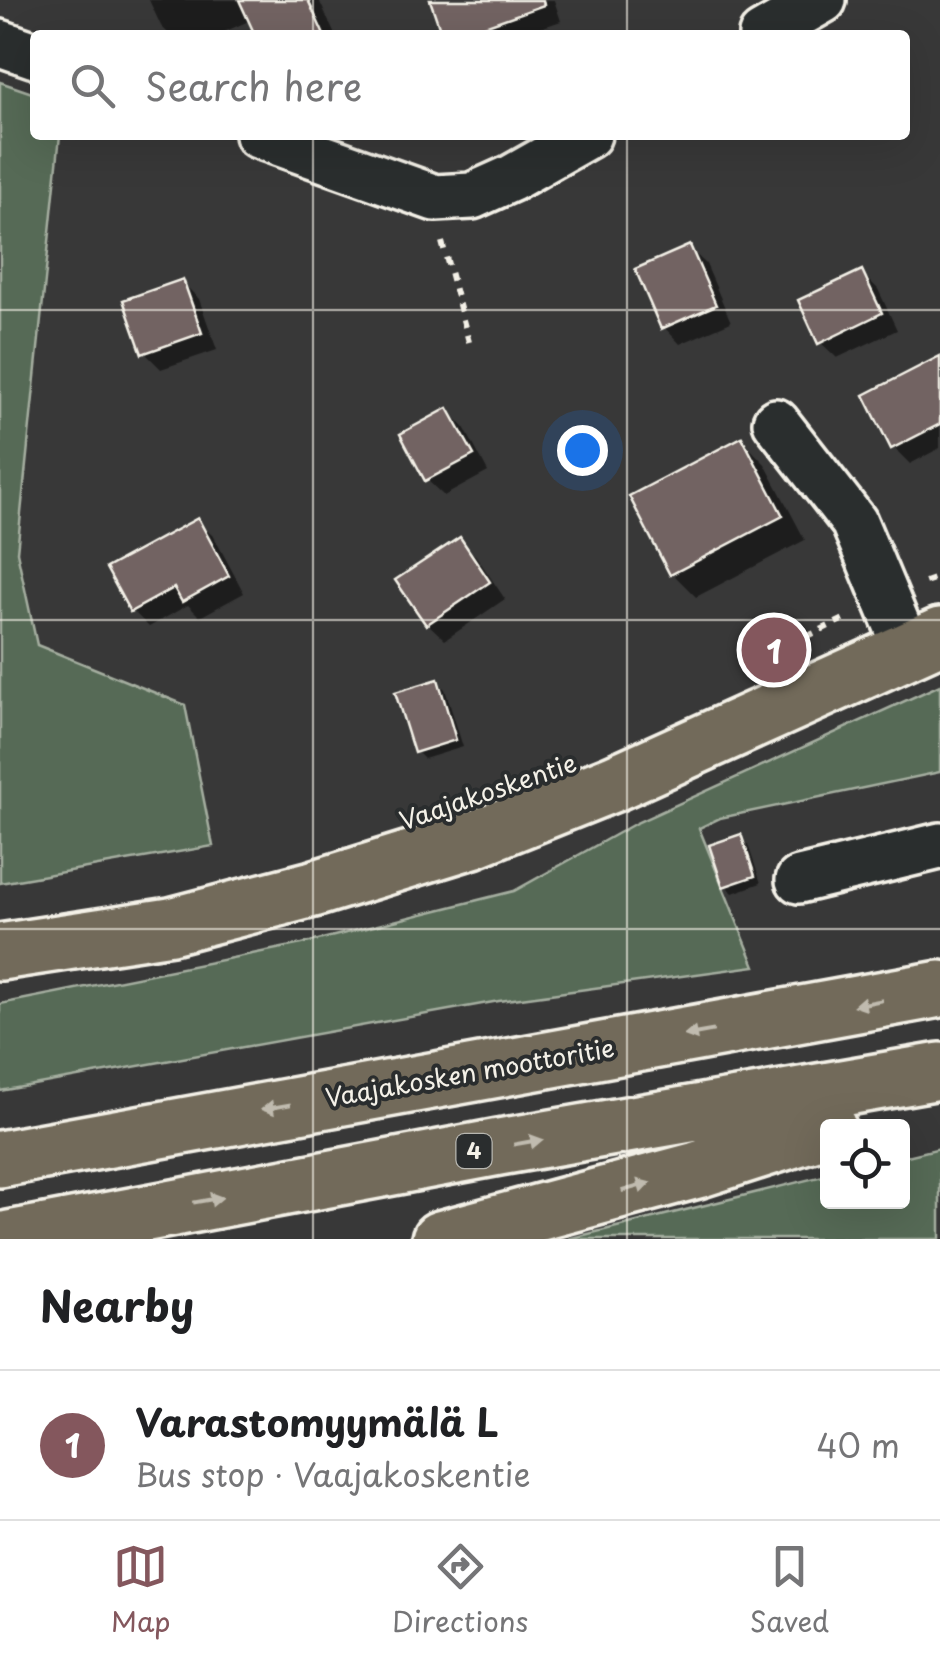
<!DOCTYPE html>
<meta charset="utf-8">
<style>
body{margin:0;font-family:"Playpen Sans",sans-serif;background:#f6f6f6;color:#202124}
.controls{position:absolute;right:30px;bottom:30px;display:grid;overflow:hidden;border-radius:10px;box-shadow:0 10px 40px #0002}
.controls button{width:90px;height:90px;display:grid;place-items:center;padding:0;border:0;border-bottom:2px solid #e0e0e0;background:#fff;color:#202124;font:50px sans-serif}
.you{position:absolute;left:582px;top:450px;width:35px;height:35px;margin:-25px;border:8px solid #fff;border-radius:50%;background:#1a73e8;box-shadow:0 0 0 15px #1a73e833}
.badge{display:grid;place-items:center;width:65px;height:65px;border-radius:50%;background:#84575d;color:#fff;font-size:32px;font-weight:700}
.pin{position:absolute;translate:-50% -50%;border:5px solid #fff;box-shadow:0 2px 10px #0006}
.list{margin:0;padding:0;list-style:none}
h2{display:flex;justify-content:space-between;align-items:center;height:130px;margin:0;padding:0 40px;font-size:42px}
h2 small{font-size:32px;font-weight:400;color:#757577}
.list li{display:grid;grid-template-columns:65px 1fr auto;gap:30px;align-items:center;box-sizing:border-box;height:150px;padding:0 40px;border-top:2px solid #e0e0e0}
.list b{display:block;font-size:38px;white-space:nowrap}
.list p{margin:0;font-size:32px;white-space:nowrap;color:#757577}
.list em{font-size:32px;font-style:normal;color:#757577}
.icon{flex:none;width:55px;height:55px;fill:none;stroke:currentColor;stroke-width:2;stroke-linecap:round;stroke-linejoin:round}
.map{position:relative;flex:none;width:940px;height:1239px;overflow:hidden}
.search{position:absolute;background:#fff;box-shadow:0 10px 40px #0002;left:30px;right:30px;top:30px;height:110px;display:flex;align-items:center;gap:25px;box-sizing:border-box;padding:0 35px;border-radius:10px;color:#757577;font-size:38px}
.sheet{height:280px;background:#fff}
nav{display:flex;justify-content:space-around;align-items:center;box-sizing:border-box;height:140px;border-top:2px solid #e0e0e0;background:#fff;font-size:28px;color:#757577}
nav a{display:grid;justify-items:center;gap:5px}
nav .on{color:#84575d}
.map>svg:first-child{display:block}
.green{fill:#566b57;stroke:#a5aea0;stroke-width:2.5}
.shadow{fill:#0007}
.building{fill:#726362;stroke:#f4f1e8;stroke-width:2.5}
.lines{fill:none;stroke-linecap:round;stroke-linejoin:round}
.minor-casing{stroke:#f4f1e8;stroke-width:52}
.major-casing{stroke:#f4f1e8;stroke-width:62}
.highway-casing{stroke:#f4f1e8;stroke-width:62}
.path{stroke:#f4f1e8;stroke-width:6;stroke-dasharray:8 8;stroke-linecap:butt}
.minor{stroke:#2a2d2e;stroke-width:45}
.major{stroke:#726b5a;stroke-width:55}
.highway{stroke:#726b5a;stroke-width:55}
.oneway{fill:#c0bbaf}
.grid{fill:none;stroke:#f4f1e8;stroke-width:2.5;stroke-opacity:0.55}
.labels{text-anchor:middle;stroke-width:8;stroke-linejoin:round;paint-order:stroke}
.shield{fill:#2a2d2e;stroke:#b7b6b0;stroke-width:2.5}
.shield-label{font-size:22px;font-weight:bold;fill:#f4f1e8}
.street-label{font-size:25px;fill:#f4f1e8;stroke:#2a2d2e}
</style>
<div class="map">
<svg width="940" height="1239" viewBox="0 0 940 1239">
<rect width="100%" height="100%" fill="#383838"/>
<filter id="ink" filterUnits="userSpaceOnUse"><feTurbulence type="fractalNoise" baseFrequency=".01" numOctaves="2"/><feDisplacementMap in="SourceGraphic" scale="20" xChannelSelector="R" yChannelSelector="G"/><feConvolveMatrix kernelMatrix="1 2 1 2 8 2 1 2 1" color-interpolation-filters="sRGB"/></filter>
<g filter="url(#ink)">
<path class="green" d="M0,82L35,94V135H60L17,552L37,645L185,705L213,846L0,883Z
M940,685V772L720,818L699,828L755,966L499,1001L0,1091V1004L302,944L514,891L636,823Z
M940,1148V1239H568L827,1175L828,1202H902L903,1157Z"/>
<path class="shadow" d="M149,0H319L335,35H258L251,20L217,35H170L161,26Z
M432,0H554L561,21L520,35H445Z
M689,248L706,264L731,322L680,344L664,327Z
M862,273L878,289L897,330L837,358L820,342Z
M182,282L199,299L217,350L161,369L144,352Z
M940,359V448L910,464L894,448Z
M448,411L464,427L488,472L444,496L427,480Z
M742,440L765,464L805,540L696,597L672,573Z
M197,521L214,537L244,593L200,617L188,605L149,627L133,611Z
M459,540L476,556L505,599L445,640L428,624L399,581Z
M437,682L445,689L463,747L424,759L416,751Z
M740,837L748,845L761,883L733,893L725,885Z"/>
<path class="building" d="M239,0H308L324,35H255Z
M430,0H543L544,5L459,35H442Z
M690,245L716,305L661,329L635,269Z
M862,270L882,313L818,344L798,300Z
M183,279L202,333L142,354L123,300Z
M940,356V424L891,449L864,395Z
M448,408L474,455L425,481L400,434Z
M742,437L783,516L670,575L629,496Z
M198,518L229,576L182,602L174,588L130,612L106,568Z
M460,537L490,582L426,625L395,580Z
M438,679L456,740L414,753L395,692Z
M741,834L755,876L723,887L709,845Z"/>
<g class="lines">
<defs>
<path id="minor" d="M762,35L823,0
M0,43L35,55
M258,135L435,198L472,196L512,178L588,135
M776,422L854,522L907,649
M799,880L940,846"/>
<path id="major" d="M0,952L171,926L313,889L472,840L614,783L940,636"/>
<path id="highway" d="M0,1159L940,989
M9,1239L499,1147L940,1071
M440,1239L697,1170L828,1128"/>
</defs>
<use href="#minor" class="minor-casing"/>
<use href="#major" class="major-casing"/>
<use href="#highway" class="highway-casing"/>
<path class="path" d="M442,242L469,342
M925,582L940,577
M749,664L846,618"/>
<use href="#minor" class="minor"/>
<use href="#major" class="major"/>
<use href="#highway" class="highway"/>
</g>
<defs><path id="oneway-solid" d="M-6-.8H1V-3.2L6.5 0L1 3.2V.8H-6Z" transform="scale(2.5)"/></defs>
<g class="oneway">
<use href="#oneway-solid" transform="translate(868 1003) rotate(169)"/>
<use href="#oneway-solid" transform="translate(699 1033) rotate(170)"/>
<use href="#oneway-solid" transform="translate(276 1107) rotate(170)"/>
<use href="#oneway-solid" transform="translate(528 1142) rotate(-10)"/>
<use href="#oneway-solid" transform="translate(636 1187) rotate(-16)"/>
<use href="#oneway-solid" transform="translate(208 1200) rotate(-10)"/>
</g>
</g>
<path class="grid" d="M313,0V35M627,0V35M313,135V1239M627,135V1239M0,310H940M0,620H940M0,929H940"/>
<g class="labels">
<rect class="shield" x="456.5" y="1134" width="35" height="34" rx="8"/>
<g class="shield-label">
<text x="474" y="1159">4</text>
</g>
<g class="street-label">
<text transform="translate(488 792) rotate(-19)" y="9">Vaajakoskentie</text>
<text transform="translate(470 1073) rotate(-10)" y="9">Vaajakosken moottoritie</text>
</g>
</g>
</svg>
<div class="controls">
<button><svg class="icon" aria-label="locate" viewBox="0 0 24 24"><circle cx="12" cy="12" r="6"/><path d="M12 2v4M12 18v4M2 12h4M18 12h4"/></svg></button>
</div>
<div class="you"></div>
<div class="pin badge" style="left:774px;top:650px">1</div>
<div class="search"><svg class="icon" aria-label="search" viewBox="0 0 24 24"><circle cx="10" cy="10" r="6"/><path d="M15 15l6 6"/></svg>Search here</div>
</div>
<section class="sheet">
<h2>Nearby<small></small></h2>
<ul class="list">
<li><span class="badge">1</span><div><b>Varastomyymälä L</b><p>Bus stop · Vaajakoskentie</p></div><em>40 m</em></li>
</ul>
</section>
<nav>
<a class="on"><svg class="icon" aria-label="map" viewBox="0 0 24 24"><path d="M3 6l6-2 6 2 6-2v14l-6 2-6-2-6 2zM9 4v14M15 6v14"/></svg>Map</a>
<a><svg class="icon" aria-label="directions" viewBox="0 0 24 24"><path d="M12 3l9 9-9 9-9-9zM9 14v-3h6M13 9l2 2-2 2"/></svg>Directions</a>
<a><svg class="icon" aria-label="saved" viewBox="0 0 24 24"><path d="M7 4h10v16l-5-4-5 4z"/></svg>Saved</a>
</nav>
